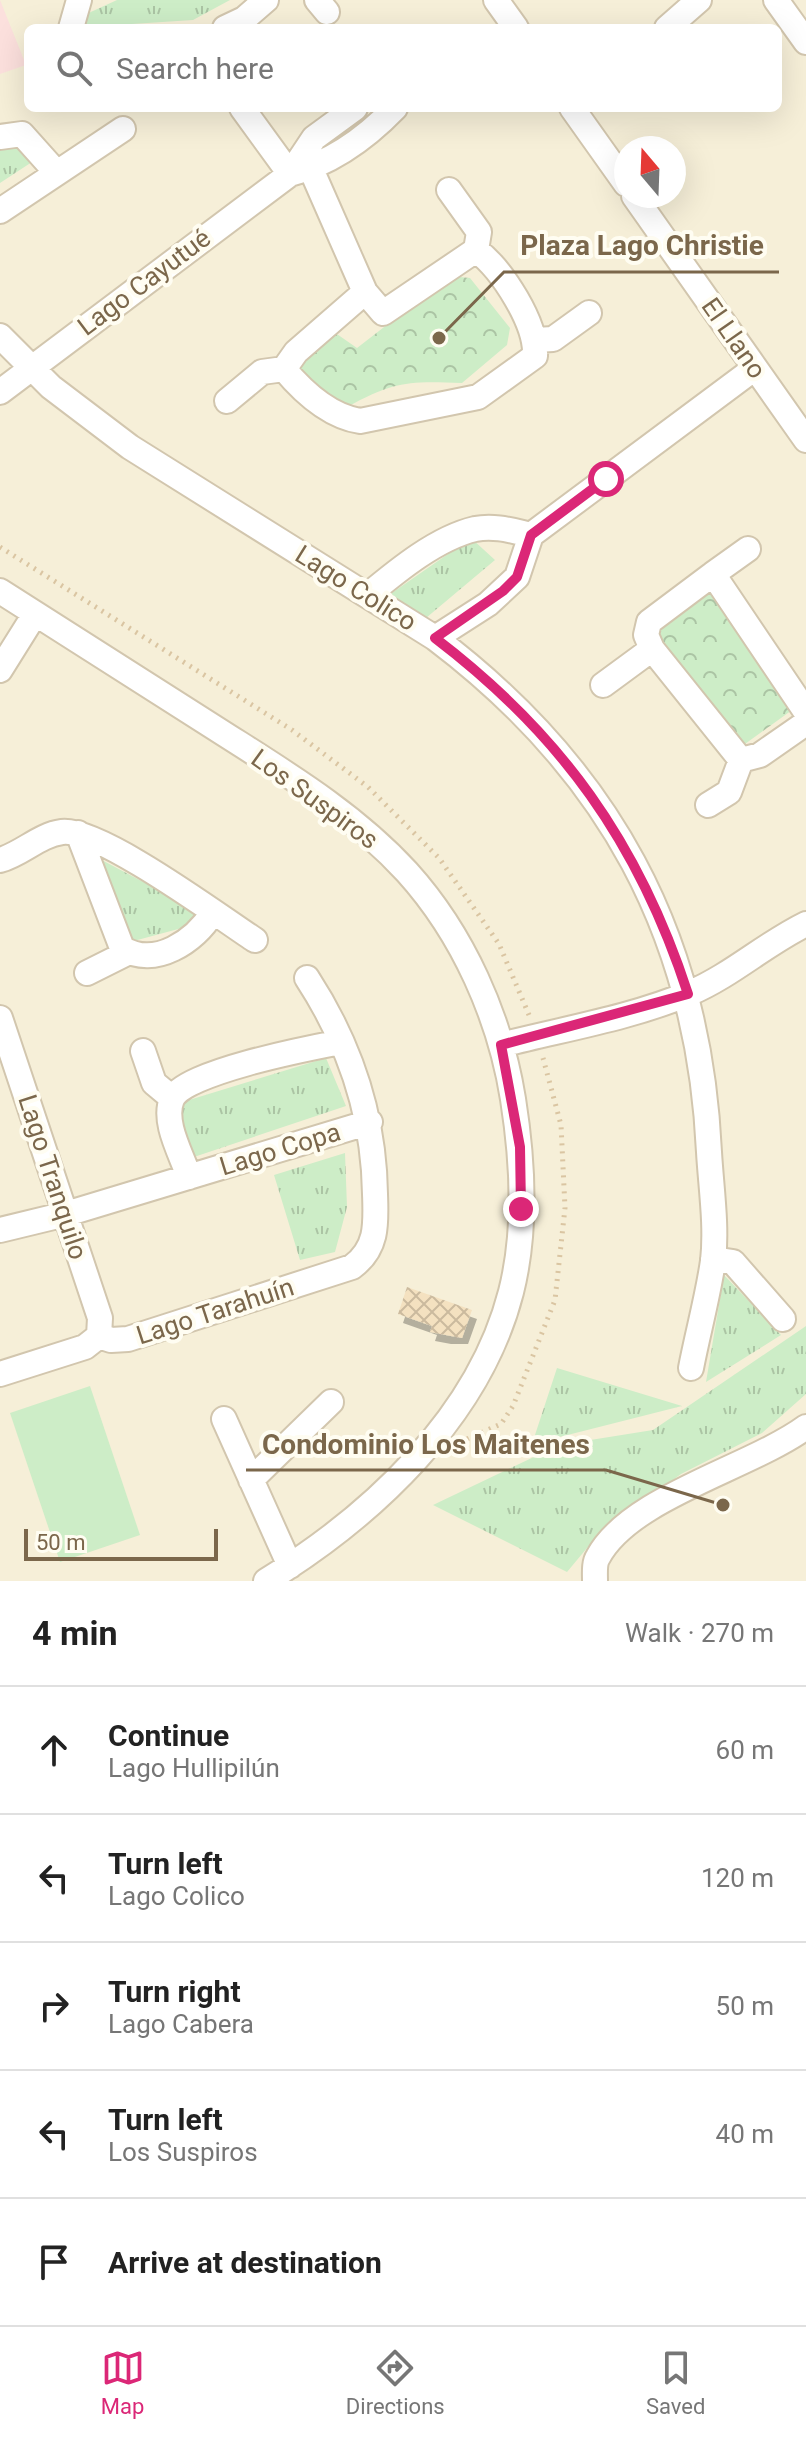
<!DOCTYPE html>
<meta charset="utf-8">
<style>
body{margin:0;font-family:Roboto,sans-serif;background:#f6f6f6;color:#222}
.compass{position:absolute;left:614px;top:136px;width:72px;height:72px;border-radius:50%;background:#fff;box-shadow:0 8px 32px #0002;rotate:341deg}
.scale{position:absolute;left:24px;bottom:20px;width:194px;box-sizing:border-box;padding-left:8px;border:4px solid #7b674b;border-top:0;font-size:22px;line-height:28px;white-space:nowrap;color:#7b674b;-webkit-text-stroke:6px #fffdf2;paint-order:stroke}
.stop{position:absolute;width:24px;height:24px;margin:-18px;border:6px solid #db2777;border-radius:50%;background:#fff}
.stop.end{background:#db2777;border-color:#fff;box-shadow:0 2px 8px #0008}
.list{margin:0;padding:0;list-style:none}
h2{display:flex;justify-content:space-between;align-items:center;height:104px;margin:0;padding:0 32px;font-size:34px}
h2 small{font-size:26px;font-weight:400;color:#767676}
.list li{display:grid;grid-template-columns:52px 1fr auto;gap:24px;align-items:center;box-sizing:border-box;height:128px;padding:0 32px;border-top:2px solid #e0e0e0}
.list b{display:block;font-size:30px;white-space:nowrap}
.list p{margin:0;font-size:26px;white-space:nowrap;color:#767676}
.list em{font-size:26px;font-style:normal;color:#767676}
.icon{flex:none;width:44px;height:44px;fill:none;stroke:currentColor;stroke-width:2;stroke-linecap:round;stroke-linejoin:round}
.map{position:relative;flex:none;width:806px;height:1581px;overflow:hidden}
.search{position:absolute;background:#fff;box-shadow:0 8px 32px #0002;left:24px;right:24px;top:24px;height:88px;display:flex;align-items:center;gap:20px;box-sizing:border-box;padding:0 28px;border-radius:12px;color:#767676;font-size:30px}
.sheet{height:744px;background:#fff}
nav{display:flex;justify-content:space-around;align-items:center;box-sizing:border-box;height:112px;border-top:2px solid #e0e0e0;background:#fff;font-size:22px;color:#767676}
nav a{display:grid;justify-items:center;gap:4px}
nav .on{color:#db2777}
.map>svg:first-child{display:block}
.residential{fill:#f6efd8;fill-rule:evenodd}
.medical{fill:#fce0dd}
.grass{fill:url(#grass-tufts)}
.park{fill:url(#park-crowns)}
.garden{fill:#cdedc7}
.building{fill:url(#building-cross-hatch);filter:url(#shadow)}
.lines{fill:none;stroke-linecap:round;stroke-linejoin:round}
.minor-casing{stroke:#d2c6ae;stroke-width:28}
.path{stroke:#dac5a2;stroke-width:5;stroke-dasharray:2 6;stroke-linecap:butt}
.minor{stroke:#fff;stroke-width:24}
.route{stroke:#db2777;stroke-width:10}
.labels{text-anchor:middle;stroke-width:8;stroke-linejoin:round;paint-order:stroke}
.street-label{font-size:26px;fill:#7b674b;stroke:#fffdf2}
.leader{fill:none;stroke:#7b674b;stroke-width:3}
.callout-dot{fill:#7b674b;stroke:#fffdf2;stroke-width:3}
.callout-label{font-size:28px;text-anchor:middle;font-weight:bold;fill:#7b674b;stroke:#fffdf2;stroke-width:8;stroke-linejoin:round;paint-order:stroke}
</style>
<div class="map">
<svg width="806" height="1581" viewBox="0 0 806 1581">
<defs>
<pattern id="grass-tufts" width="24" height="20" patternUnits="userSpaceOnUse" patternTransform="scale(2)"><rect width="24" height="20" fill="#cdedc7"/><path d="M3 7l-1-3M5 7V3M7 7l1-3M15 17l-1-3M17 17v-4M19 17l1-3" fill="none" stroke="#abc4a4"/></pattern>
<pattern id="park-crowns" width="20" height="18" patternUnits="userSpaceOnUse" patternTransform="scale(2)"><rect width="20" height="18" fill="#cdedc7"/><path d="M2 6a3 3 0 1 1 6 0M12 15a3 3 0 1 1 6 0" fill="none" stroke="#abc4a4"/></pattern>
<pattern id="building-cross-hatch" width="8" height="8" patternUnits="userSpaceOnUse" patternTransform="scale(2)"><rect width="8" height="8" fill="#f4e1c0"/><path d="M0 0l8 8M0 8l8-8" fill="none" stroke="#cbba9e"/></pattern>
<filter id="shadow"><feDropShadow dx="5" dy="9" stdDeviation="0" flood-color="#0004"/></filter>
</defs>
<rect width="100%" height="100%" fill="#fdfbea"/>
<path class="residential" d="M0,0H806V1581H0ZM28,28H778V108H28ZM626,148H674V196H626Z"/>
<path class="medical" d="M0,0L26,65L0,74Z"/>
<path class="grass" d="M117,0H230L193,20L86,27L82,16Z
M19,144L32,162L0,183V146Z
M471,538L495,560L426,618L389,595Z
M98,858L198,911L182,928L130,942Z
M326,1058L346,1106L194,1157L176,1104Z
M345,1153L347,1207L335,1252L300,1260L274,1175Z
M724,1275L781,1335L706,1382Z
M806,1326V1394L762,1433L681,1474L597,1536L567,1572L433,1505L559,1445L653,1430Z
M557,1368L682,1406L532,1444Z"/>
<path class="park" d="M450,276L470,278L510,328L507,345L462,383C408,381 395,381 347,407L304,378L296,365L334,332L357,348Z
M715,589L799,705L738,749L654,634Z"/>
<path class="garden" d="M90,1386L140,1535L60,1562L10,1413Z"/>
<path class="building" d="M407,1287L472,1310L462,1338L430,1332L432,1326L398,1314Z"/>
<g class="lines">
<defs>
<path id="minor" d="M317,0L327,12
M496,0L516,28
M776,0L806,42
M71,28L79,0
M225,28L244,19L266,0
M667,28L699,0
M242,108L290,174
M572,108L626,184
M0,137L22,134L56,172
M311,169L365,292L296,352L284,369C304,393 329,416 360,421L478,397L535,356C537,324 502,269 476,250L383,313L365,292
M290,174L314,138L355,108
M449,190L479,232L476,250
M634,196L806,440
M0,211L123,129
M0,336L51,387L130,447L435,638C608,769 699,934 709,1152C711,1187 717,1226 713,1261C708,1296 698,1332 691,1368
M536,340L553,339L589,313
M0,392L290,174C332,163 365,139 395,108
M227,401L262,372L284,369
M713,574L748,549
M0,591C71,637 143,682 215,728C282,771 352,812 407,872C463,934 500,1017 513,1099C523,1162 527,1229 511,1292C479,1417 372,1516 266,1581
M368,595C398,570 437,538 475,529C495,525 513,531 531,535
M435,638L488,604L517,577L531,535L755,368
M0,670L35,614
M603,685L652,649
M806,712L713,574L649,622L646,635L652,649L741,760L760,755L806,723
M708,805L729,792L741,760
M78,833L122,948C155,969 195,941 213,912
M0,860C22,854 39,835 62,832C98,827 220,917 255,940
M87,973L129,952
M0,1018L100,1318L99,1336
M501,1045C563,1029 631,1018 690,993C732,975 765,944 806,924
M143,1051L154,1083L172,1098
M189,1177C182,1155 162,1122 172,1099C184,1072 310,1048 341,1042
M0,1230L66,1214L370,1122
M713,1259L733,1262L783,1319
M99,1336L111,1340L128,1339L352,1267C378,1248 376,1223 375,1194C374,1115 350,1044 307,978
M0,1374L85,1347L99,1336
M224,1419L290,1566
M251,1480L331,1402
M595,1581C595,1573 594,1563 598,1557C630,1497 750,1468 806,1427"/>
</defs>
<use href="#minor" class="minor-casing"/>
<path class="path" d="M0,547L292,730L368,787L439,858L499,944L529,1015
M467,1439L501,1424L513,1406L555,1300L565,1208L561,1125L543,1058"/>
<use href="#minor" class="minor"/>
</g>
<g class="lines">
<path class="route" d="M521,1209L520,1147L501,1045L688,994C639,843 561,734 435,638L503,591L517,577L531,535L606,479"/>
</g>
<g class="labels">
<g class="street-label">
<text transform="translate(144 282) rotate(-37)" y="9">Lago Cayutué</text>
<text transform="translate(734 338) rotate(55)" y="9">El Llano</text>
<text transform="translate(356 588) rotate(32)" y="9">Lago Colico</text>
<text transform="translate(315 799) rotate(36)" y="9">Los Suspiros</text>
<text transform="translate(280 1149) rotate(-17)" y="9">Lago Copa</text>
<text transform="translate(53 1177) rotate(72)" y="9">Lago Tranquilo</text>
<text transform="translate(215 1311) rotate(-18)" y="9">Lago Tarahuín</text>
</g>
</g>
<path class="leader" d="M439 338L504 272H779M723 1505L606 1470H246"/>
<g class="callout-dot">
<circle cx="439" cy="338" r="8"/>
<circle cx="723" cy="1505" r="8"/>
</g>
<g class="callout-label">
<text x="642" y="255">Plaza Lago Christie</text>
<text x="426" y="1454">Condominio Los Maitenes</text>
</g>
</svg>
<svg class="compass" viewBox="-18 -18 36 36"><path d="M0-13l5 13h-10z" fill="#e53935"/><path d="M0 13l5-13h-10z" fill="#767676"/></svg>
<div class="scale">50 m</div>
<div class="stop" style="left:606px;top:479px"></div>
<div class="stop end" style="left:521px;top:1209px"></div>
<div class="search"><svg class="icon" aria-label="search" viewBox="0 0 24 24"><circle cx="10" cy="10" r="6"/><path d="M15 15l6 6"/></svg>Search here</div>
</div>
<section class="sheet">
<h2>4 min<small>Walk · 270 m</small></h2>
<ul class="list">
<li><svg class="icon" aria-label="ahead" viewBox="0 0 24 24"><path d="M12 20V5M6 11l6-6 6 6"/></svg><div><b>Continue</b><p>Lago Hullipilún</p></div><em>60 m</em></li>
<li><svg class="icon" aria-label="left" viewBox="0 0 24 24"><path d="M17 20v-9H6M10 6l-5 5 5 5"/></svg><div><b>Turn left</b><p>Lago Colico</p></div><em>120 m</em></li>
<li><svg class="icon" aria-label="right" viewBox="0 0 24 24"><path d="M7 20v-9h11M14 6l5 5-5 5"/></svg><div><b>Turn right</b><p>Lago Cabera</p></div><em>50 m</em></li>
<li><svg class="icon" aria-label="left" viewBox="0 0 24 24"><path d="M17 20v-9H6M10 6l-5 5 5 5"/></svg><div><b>Turn left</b><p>Los Suspiros</p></div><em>40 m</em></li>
<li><svg class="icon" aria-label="arrive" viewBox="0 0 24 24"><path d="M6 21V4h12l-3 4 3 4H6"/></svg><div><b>Arrive at destination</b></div></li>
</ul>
</section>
<nav>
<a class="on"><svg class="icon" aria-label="map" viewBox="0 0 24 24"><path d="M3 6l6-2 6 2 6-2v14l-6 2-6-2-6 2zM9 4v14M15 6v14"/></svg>Map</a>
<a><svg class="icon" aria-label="directions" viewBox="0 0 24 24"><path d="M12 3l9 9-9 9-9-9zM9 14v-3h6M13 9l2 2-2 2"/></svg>Directions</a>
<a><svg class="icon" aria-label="saved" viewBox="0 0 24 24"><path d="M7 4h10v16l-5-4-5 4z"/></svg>Saved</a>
</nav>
